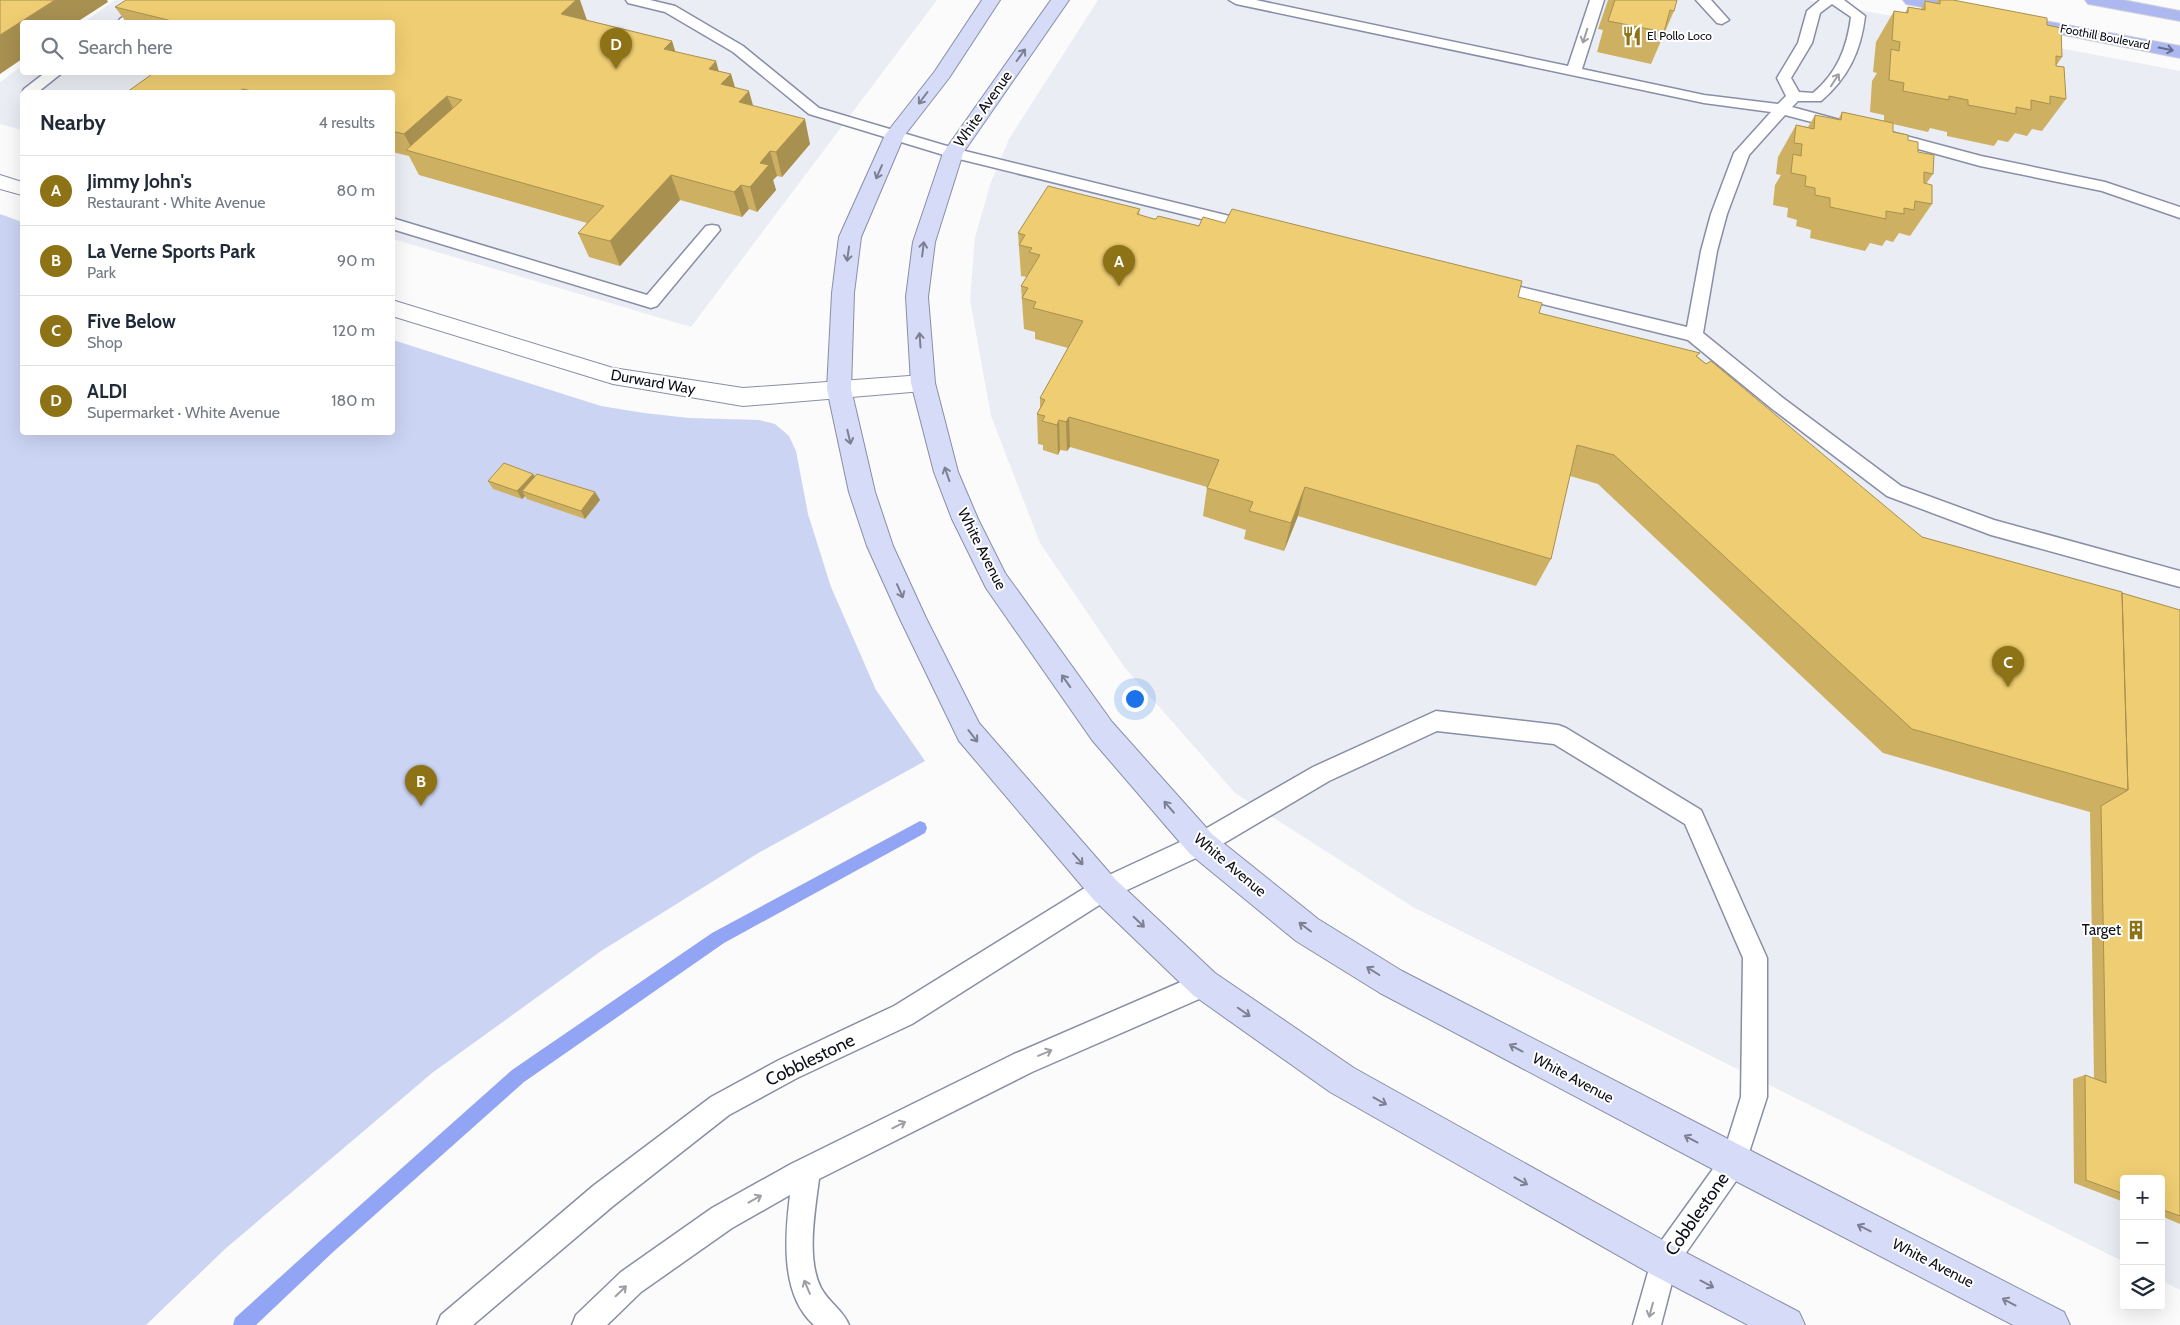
<!DOCTYPE html>
<meta charset="utf-8">
<style>
body{margin:0;font-family:Cabin,sans-serif;background:#f6f6f7;color:#1f2937}
.controls{position:absolute;right:15px;bottom:15px;display:grid;overflow:hidden;border-radius:5px;box-shadow:0 5px 20px #0002}
.controls button{width:45px;height:45px;display:grid;place-items:center;padding:0;border:0;border-bottom:1px solid #e0e1e3;background:#fff;color:#1f2937;font:25px sans-serif}
.you{position:absolute;left:1134px;top:698px;width:18px;height:18px;margin:-12px;border:4px solid #fff;border-radius:50%;background:#1a73e8;box-shadow:0 0 0 8px #1a73e833}
.badge{display:grid;place-items:center;width:32px;height:32px;border-radius:50%;background:#8e7216;color:#fff;font-size:16px;font-weight:700}
.pin{position:absolute;translate:-50% -41px;filter:drop-shadow(0 1px 2px #0008)}
.pin::after{content:'';position:absolute;top:26px;width:18px;height:15px;background:inherit;clip-path:polygon(0 0,100% 0,50% 100%)}
.list{margin:0;padding:0;list-style:none}
h2{display:flex;justify-content:space-between;align-items:center;height:65px;margin:0;padding:0 20px;font-size:21px}
h2 small{font-size:16px;font-weight:400;color:#747a83}
.list li{display:grid;grid-template-columns:32px 1fr auto;gap:15px;align-items:center;box-sizing:border-box;height:70px;padding:0 20px;border-top:1px solid #e0e1e3}
.list b{display:block;font-size:19px;white-space:nowrap}
.list p{margin:0;font-size:16px;white-space:nowrap;color:#747a83}
.list em{font-size:16px;font-style:normal;color:#747a83}
.icon{flex:none;width:28px;height:28px;fill:none;stroke:currentColor;stroke-width:2;stroke-linecap:round;stroke-linejoin:round}
.map{position:relative;flex:none;width:2180px;height:1325px;overflow:hidden}
.search{position:absolute;background:#fff;box-shadow:0 5px 20px #0002;left:20px;top:20px;width:375px;height:55px;display:flex;align-items:center;gap:12px;box-sizing:border-box;padding:0 18px;border-radius:5px;color:#747a83;font-size:19px}
.panel{position:absolute;background:#fff;box-shadow:0 5px 20px #0002;left:20px;top:90px;width:375px;height:345px;border-radius:5px}
.map>svg:first-child{display:block}
.built{fill:#ebedf4}
.green{fill:#cbd4f3}
.lines{fill:none;stroke-linecap:round;stroke-linejoin:round}
.stream{fill:#92a4f4;fill-rule:evenodd}
.service-casing{stroke:#888ea6;stroke-width:3}
.minor-casing{stroke:#888ea6;stroke-width:2}
.secondary-casing{stroke:#888ea6;stroke-width:2}
.primary-casing{stroke:#d3d4d5;stroke-width:2}
.service{fill:#fff;fill-rule:evenodd}
.minor{fill:#fff;fill-rule:evenodd}
.secondary{fill:#d6dcf8;fill-rule:evenodd}
.primary{fill:#adb8f1;fill-rule:evenodd}
.wall{fill:#ceb062}
.shaded-wall{fill:#a79050}
.building{fill:#efcd72;stroke:#a79050}
.oneway{stroke:#9e9fa3}
.oneway2{stroke:#656c8f}
.oneway3{stroke:#7c8093}
.labels{text-anchor:middle;stroke-width:4;stroke-linejoin:round;paint-order:stroke}
.far-poi-label{font-size:12px;fill:#0d1018;stroke:#fff;text-anchor:start}
.far-street-label{font-size:12px;fill:#0d1018;stroke:#fff}
.street-label{font-size:15px;fill:#0d1018;stroke:#fff}
.poi-label{font-size:15px;fill:#0d1018;stroke:#fff;text-anchor:end}
.near-street-label{font-size:18px;fill:#0d1018;stroke:#fff}
</style>
<div class="map">
<svg width="2180" height="1325" viewBox="0 0 2180 1325">
<rect width="100%" height="100%" fill="#fbfbfb"/>
<path class="built" d="M115,0H937L691,327L393,239L392,92H22V130L0,124V82L22,66V72H392V22H84Z
M1098,0H1808L2180,71V1290L2161,1280V1179H2124V1262L1413,907L1235,793L1125,668L1040,543L991,416L970,300L975,237L991,182L1009,139Z"/>
<path class="green" d="M0,214L22,222V432H392L393,340L601,406L644,413L689,418L759,420L775,424L789,436L796,451L808,514L831,587L876,690L925,761L760,852L601,951L432,1073L225,1249L146,1325H0Z"/>
<g class="lines">
<path class="stream" d="M920,821L925,823L927,828L925,833L724,943L524,1082L332,1253L256,1325H233L235,1318L320,1241L512,1070L712,933Z"/>
<defs>
<path id="service" d="M146,0H162L133,22H118L120,19Z
M626,0H650L675,6L743,46L819,108L957,149L1254,222L1260,223L1262,227L1260,231L1254,232L947,156L809,114L733,52L665,12L628,3Z
M1229,0H1256L1568,66L1590,0H1604L1582,69L1704,95L1778,104L1786,96L1777,78L1798,43L1807,11L1820,0H1844L1865,16C1861,51 1848,78 1821,101H1798L1792,107L1847,122L1850,125L1847,128L1842,130L1785,115L1749,155L1727,214L1717,251L1703,333L1783,398L1901,486L1994,520L2180,571V587L1991,535L1887,496L1771,408L1688,340L1486,290L1483,286L1486,282L1492,280L1687,327L1701,251L1711,214L1734,153L1771,112L1704,103L1236,4ZM1832,4L1851,17C1847,48 1837,73 1813,93L1799,92L1791,78L1812,43L1820,13Z
M1696,0H1711L1729,20L1722,24L1717,23Z
M46,72H63L38,92L22,93L24,89Z
M1891,132L1981,156L2105,182L2180,207V218L2102,191L1980,166L1886,140L1883,137L1886,134Z
M392,218L647,295L706,226L712,225L718,226L720,230L657,306L651,308L392,229Z
M1436,711L1558,725L1566,728L1701,810L1767,958V1097L1743,1171L1676,1267L1661,1325H1633L1654,1251L1723,1155L1741,1097L1743,958L1685,824L1554,744L1437,731L1329,781L1209,852L1112,897L912,1024L797,1078L729,1115L613,1206L473,1325H437L441,1315L593,1186L711,1097L779,1060L894,1006L1096,881L1193,836L1313,767Z
M1204,972L1213,975L1216,984L1213,993L1032,1072L819,1179C815,1211 806,1259 821,1288C829,1303 843,1310 849,1325H814C780,1295 785,1236 790,1195L732,1228L641,1292L607,1325H572L576,1315L621,1272L712,1208L791,1164L1014,1054Z"/>
<path id="minor" d="M0,175L22,182V195L0,189Z
M392,300L613,368L743,388L923,375L931,377L935,383L931,389L923,391L743,406L613,384L392,316Z"/>
<path id="secondary" d="M982,0H1000L949,78L904,136L861,237L854,293L851,389L875,492L893,546L926,618L979,723L1115,879L1215,973L1354,1068L1677,1248L1799,1312L1805,1325H1748L1651,1274L1330,1092L1193,995L1093,899L959,741L900,619L867,546L849,492L827,389L832,293L839,237L885,135L935,71Z
M1051,0H1069L963,153L935,242L928,297L935,383L958,472L978,519L1005,573L1112,722L1212,834L1318,919L1402,971L2064,1312L2070,1325H2013L1722,1174L1380,993L1296,941L1190,854L1092,740L986,588L952,519L934,472L911,383L906,297L913,242L943,153Z"/>
<path id="primary" d="M1903,0H1939L1968,6L1971,10L1968,14L1962,15L1906,4Z
M2085,0H2123L2180,11V21L2094,5L2088,4Z
M2024,17L2180,46V58L2018,26L2015,22L2018,18Z"/>
</defs>
<use href="#service" class="service-casing"/>
<use href="#minor" class="minor-casing"/>
<use href="#secondary" class="secondary-casing"/>
<use href="#primary" class="primary-casing"/>
<use href="#service" class="service"/>
<use href="#minor" class="minor"/>
<use href="#secondary" class="secondary"/>
<use href="#primary" class="primary"/>
</g>
<path class="wall" d="M1608,0H1677L1674,11L1651,64L1597,52L1603,30L1598,29Z
M1938,0H1953L2047,25L2062,57L2056,66L2066,99L2042,131L2032,129L2027,136L2015,133L2008,142L1998,140L1994,146L1947,136V132L1930,128L1928,132L1893,124V132L1908,140L1918,152L1933,174L1926,184L1932,204L1910,236L1899,233L1893,242L1886,240L1882,246L1870,243L1865,251L1810,238L1811,230L1796,226L1797,220L1787,217L1788,208L1773,205L1775,185L1781,175L1776,174L1778,157L1796,125L1808,127L1815,115L1838,120L1842,112L1884,121V115L1870,112L1872,81L1877,73L1873,72L1876,42L1894,11L1905,13L1908,7L1921,9L1925,1L1936,3Z
M115,7L587,20L672,41L675,52L719,71L731,74L735,87L753,106L810,144L782,177L777,176L773,180L776,190L757,212L749,209L742,217L680,200L620,266L589,257L578,233L587,223L419,175L409,156L392,152V92H127L392,22H126Z
M1140,209L1139,215L1154,219L1199,226L1518,297L1539,313L1698,357L1922,537L2122,593L2180,610V1224L2161,1216V1179H2124V1202L2074,1183L2073,1079L2085,1075L2094,1078L2090,812L1883,753L1598,484L1570,476L1551,559L1536,586L1298,516L1284,551L1244,539L1246,530L1203,516L1207,487L1070,447L1067,451L1060,450L1058,455L1043,450V445L1038,444L1037,414L1040,408V398L1068,348L1035,339V332L1024,329L1021,286L1027,277L1021,276L1018,233Z
M533,474L535,476L595,492L600,500L585,519L527,499L525,496L522,499L493,489L488,481Z"/>
<path class="shaded-wall" d="M55,0H107L108,2L77,22H22V59L0,74V35Z
M576,0H580L588,23L561,14Z
M672,41L680,66L664,49Z
M716,61L722,83L731,74L738,99L728,109L709,69Z
M243,89L246,92H239Z
M749,91L756,116L739,102Z
M447,96L459,121L414,153L404,134Z
M805,119L810,144L782,177L776,152Z
M770,151L777,176L773,180L776,190L757,212L750,187L760,163Z
M671,175L680,200L620,266L610,241Z
M741,185L749,209L742,217L734,192Z
M1069,417L1070,447L1067,451L1066,422Z
M1059,420L1060,450L1058,455L1057,425Z
M533,474L538,482L522,491L525,496L522,499L517,491Z
M1305,487L1298,516L1284,551L1291,523Z
M595,492L600,500L585,519L581,511Z"/>
<path class="building" d="M0,0H55L0,35Z
M126,0H576L561,14L672,41L664,49L716,61L709,69L731,74L721,84L749,91L739,102L805,119L776,152L770,151L760,163L769,165L750,187L741,185L734,192L671,175L610,241L578,233L604,206L406,150L462,100L447,96L404,134L392,131V92H256L243,89L239,92H127L155,72H392V22H176L115,7Z
M1615,0H1677L1674,11L1670,10L1664,32L1608,21Z
M1940,0H1953L2047,18V25L2061,28L2062,57L2056,56V66L2064,67L2066,99L2050,96V104L2031,100V110L2016,107V114L1968,105V100L1949,96V100L1903,91L1904,83L1889,80L1891,49L1899,51L1900,42L1892,40L1894,11L1908,13V7L1925,10V1L1940,4Z
M1842,112L1893,123V132L1908,135V140L1918,142V152L1934,155L1933,174L1924,172V183L1932,185V204L1915,201L1914,210L1904,208V214L1886,211V219L1830,207V198L1815,195V188L1805,186L1806,176L1791,173L1793,154L1801,156L1802,144L1794,143L1796,125L1814,129L1815,115L1841,120Z
M1048,186L1140,209L1137,214L1154,219H1156L1158,216L1199,226L1203,217L1225,223L1232,209L1522,281L1518,297L1542,303L1539,313L1700,353L1696,356L1706,364L1711,361L1922,537L2122,592L2128,790L1912,729L1614,455L1577,445L1551,559L1305,487L1291,523L1249,511L1253,502L1207,488L1219,460L1069,417L1066,422L1059,420L1057,425L1042,421L1045,416L1037,414L1045,400L1040,398L1083,321L1033,308L1036,302L1022,298L1028,288L1021,286L1040,255L1029,252L1032,248L1019,245L1025,235L1018,233Z
M504,463L533,474L517,491L488,481Z
M537,474L595,492L581,511L522,491Z
M2122,593L2180,610V1216L2161,1209V1179H2124V1194L2086,1180L2085,1075L2106,1083L2101,806L2128,790Z"/>
<defs><path id="oneway-shaft" d="M-6 0H5M1.5-3L5.5 0L1.5 3" fill="none" stroke-width="1.6" stroke-linecap="round" stroke-linejoin="round" transform="scale(1.25)"/></defs>
<g class="oneway">
<use href="#oneway-shaft" transform="translate(1585 36) rotate(108)"/>
<use href="#oneway-shaft" transform="translate(1835 80) rotate(-57)"/>
<use href="#oneway-shaft" transform="translate(1045 1053) rotate(-23)"/>
<use href="#oneway-shaft" transform="translate(899 1125) rotate(-27)"/>
<use href="#oneway-shaft" transform="translate(755 1199) rotate(-29)"/>
<use href="#oneway-shaft" transform="translate(807 1287) rotate(-113)"/>
<use href="#oneway-shaft" transform="translate(621 1291) rotate(-44)"/>
<use href="#oneway-shaft" transform="translate(1651 1310) rotate(105)"/>
</g>
<use class="oneway2" href="#oneway-shaft" transform="translate(2166 49) rotate(11)"/>
<g class="oneway3">
<use href="#oneway-shaft" transform="translate(1021 55) rotate(-54)"/>
<use href="#oneway-shaft" transform="translate(923 98) rotate(127)"/>
<use href="#oneway-shaft" transform="translate(879 172) rotate(114)"/>
<use href="#oneway-shaft" transform="translate(923 249) rotate(-83)"/>
<use href="#oneway-shaft" transform="translate(848 254) rotate(98)"/>
<use href="#oneway-shaft" transform="translate(920 340) rotate(-94)"/>
<use href="#oneway-shaft" transform="translate(849 437) rotate(77)"/>
<use href="#oneway-shaft" transform="translate(947 474) rotate(-109)"/>
<use href="#oneway-shaft" transform="translate(900 591) rotate(66)"/>
<use href="#oneway-shaft" transform="translate(1066 681) rotate(-125)"/>
<use href="#oneway-shaft" transform="translate(973 736) rotate(52)"/>
<use href="#oneway-shaft" transform="translate(1169 807) rotate(-131)"/>
<use href="#oneway-shaft" transform="translate(1078 859) rotate(49)"/>
<use href="#oneway-shaft" transform="translate(1139 922) rotate(44)"/>
<use href="#oneway-shaft" transform="translate(1305 927) rotate(-143)"/>
<use href="#oneway-shaft" transform="translate(1373 971) rotate(-148)"/>
<use href="#oneway-shaft" transform="translate(1244 1012) rotate(35)"/>
<use href="#oneway-shaft" transform="translate(1516 1048) rotate(-152)"/>
<use href="#oneway-shaft" transform="translate(1380 1101) rotate(29)"/>
<use href="#oneway-shaft" transform="translate(1691 1139) rotate(-152)"/>
<use href="#oneway-shaft" transform="translate(1521 1181) rotate(29)"/>
<use href="#oneway-shaft" transform="translate(1864 1228) rotate(-153)"/>
<use href="#oneway-shaft" transform="translate(1707 1284) rotate(28)"/>
<use href="#oneway-shaft" transform="translate(2009 1302) rotate(-152)"/>
</g>
<defs>
<symbol id="restaurant-bare" viewBox="-9 -9 18 18"><path d="M-5-6h1v4h1v-4h1v4h1v-4h1v5L-1.5 .5V6h-2V.5L-5-1ZM5-6V6H3V1.5H1.5Q1.5-4 5-6Z" fill="#8e7216" stroke="#fff" stroke-width="2.5" paint-order="stroke"/></symbol>
<symbol id="building-bare" viewBox="-9 -9 18 18"><path d="M-4-6H4V6H1V3H-1V6H-4ZM-2.5-4.3h1.7v1.8h-1.7ZM.8-4.3h1.7v1.8H.8ZM-2.5-1h1.7V.8h-1.7ZM.8-1h1.7V.8H.8Z" fill="#8e7216" stroke="#fff" stroke-width="2.5" paint-order="stroke"/></symbol>
</defs>
<g fill-rule="evenodd">
<use href="#restaurant-bare" x="1618" y="22" width="28" height="28"/>
<use href="#building-bare" x="2122" y="916" width="28" height="28"/>
</g>
<g class="labels">
<g class="far-poi-label">
<text x="1647" y="40">El Pollo Loco</text>
</g>
<g class="far-street-label">
<text transform="translate(2105 37) rotate(11)" y="4">Foothill Boulevard</text>
</g>
<g class="street-label">
<text transform="translate(983 109) rotate(-55)" y="5">White Avenue</text>
<text transform="translate(653 382) rotate(10)" y="5">Durward Way</text>
<text transform="translate(982 549) rotate(63)" y="5">White Avenue</text>
<text transform="translate(1230 865) rotate(40)" y="5">White Avenue</text>
<text transform="translate(1573 1078) rotate(28)" y="5">White Avenue</text>
<text transform="translate(1933 1263) rotate(27)" y="5">White Avenue</text>
</g>
<g class="poi-label">
<text x="2121" y="935">Target</text>
</g>
<g class="near-street-label">
<text transform="translate(810 1060) rotate(-26)" y="6">Cobblestone</text>
<text transform="translate(1697 1214) rotate(-55)" y="6">Cobblestone</text>
</g>
</g>
</svg>
<div class="controls">
<button>+</button>
<button>−</button>
<button><svg class="icon" aria-label="layers" viewBox="0 0 24 24"><path d="M12 4l9 5-9 5-9-5zM3 14l9 5 9-5"/></svg></button>
</div>
<div class="you"></div>
<div class="pin badge" style="left:1119px;top:286px">A</div>
<div class="pin badge" style="left:421px;top:806px">B</div>
<div class="pin badge" style="left:2008px;top:687px">C</div>
<div class="pin badge" style="left:616px;top:69px">D</div>
<div class="search"><svg class="icon" aria-label="search" viewBox="0 0 24 24"><circle cx="10" cy="10" r="6"/><path d="M15 15l6 6"/></svg>Search here</div>
<section class="panel">
<h2>Nearby<small>4 results</small></h2>
<ul class="list">
<li><span class="badge">A</span><div><b>Jimmy John's</b><p>Restaurant · White Avenue</p></div><em>80 m</em></li>
<li><span class="badge">B</span><div><b>La Verne Sports Park</b><p>Park</p></div><em>90 m</em></li>
<li><span class="badge">C</span><div><b>Five Below</b><p>Shop</p></div><em>120 m</em></li>
<li><span class="badge">D</span><div><b>ALDI</b><p>Supermarket · White Avenue</p></div><em>180 m</em></li>
</ul>
</section>
</div>
